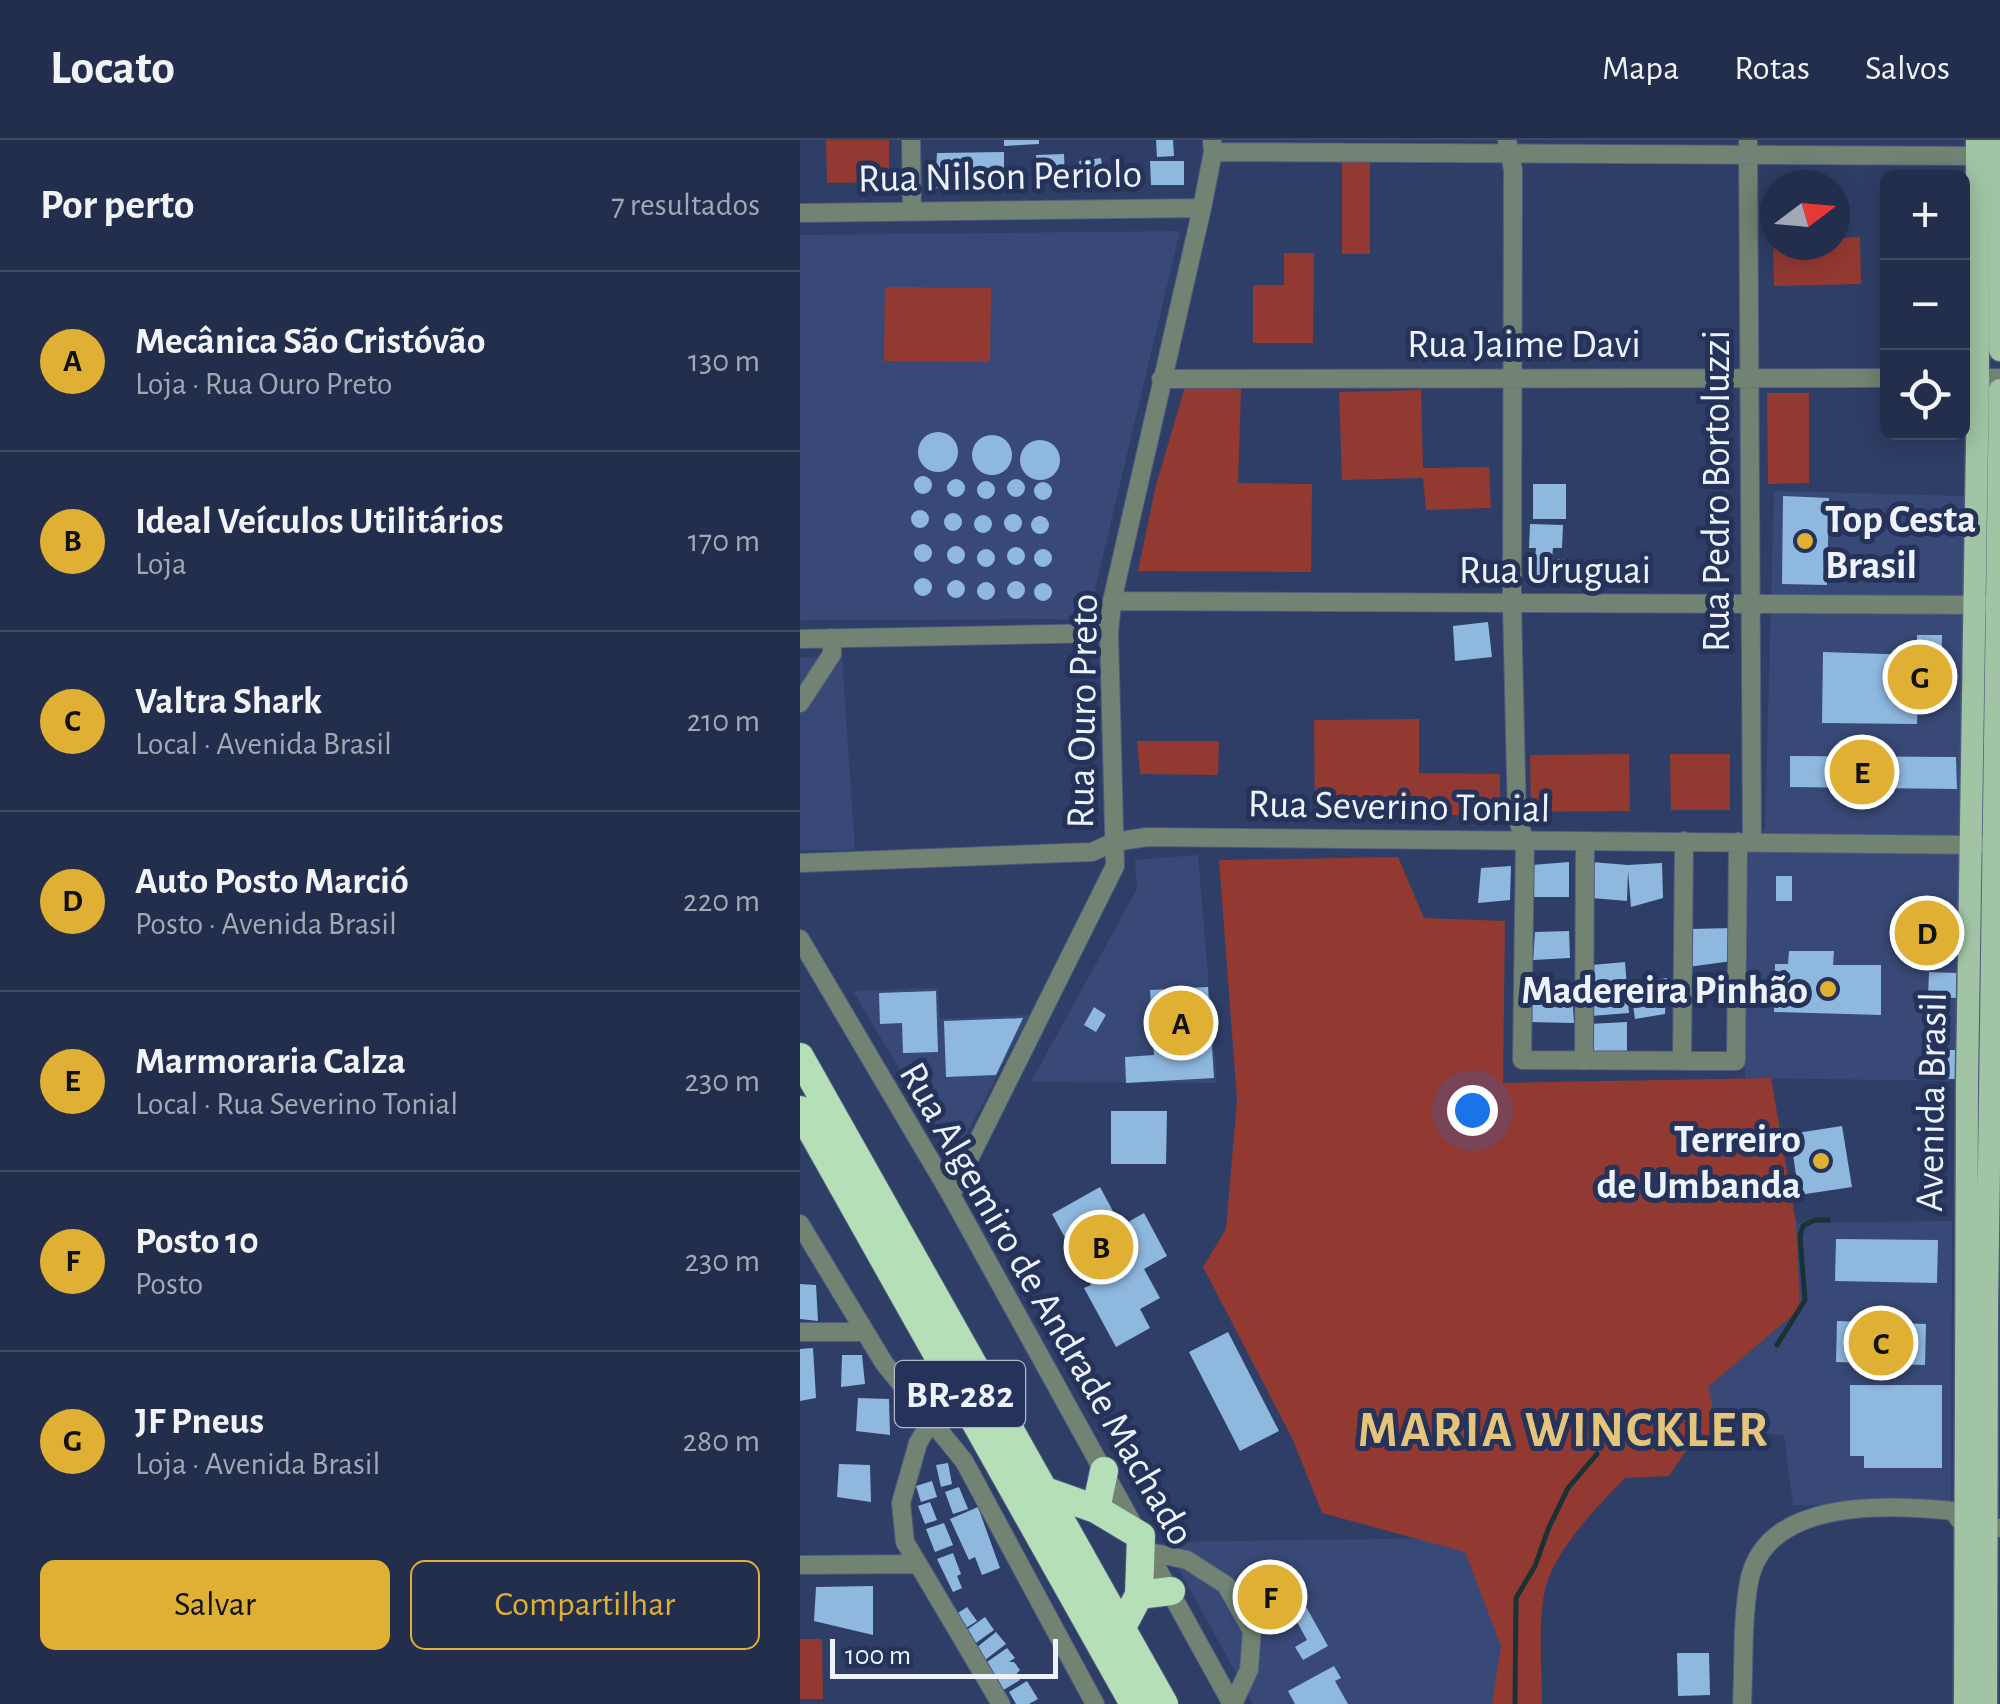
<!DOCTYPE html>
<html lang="pt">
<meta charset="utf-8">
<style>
body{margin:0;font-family:"Alegreya Sans",sans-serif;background:#2f3a56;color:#f1f3f6}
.controls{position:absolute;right:30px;top:30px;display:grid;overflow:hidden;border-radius:15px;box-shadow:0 5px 25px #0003}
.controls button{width:90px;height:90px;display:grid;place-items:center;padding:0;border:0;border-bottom:2px solid #404a64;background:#232e4c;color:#f1f3f6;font:50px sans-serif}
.compass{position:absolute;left:960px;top:30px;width:90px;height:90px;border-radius:50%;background:#232e4c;box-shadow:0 5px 25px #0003;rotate:74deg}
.scale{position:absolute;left:30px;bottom:25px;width:228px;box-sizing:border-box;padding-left:10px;border:5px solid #eef2fc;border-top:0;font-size:28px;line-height:35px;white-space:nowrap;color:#eef2fc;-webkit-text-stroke:8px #25335a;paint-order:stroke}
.you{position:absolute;left:672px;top:970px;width:35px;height:35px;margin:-25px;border:8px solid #fff;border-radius:50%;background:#1a73e8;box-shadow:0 0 0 15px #1a73e833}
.badge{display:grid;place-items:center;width:65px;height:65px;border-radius:50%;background:#dfb034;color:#111;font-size:32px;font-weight:700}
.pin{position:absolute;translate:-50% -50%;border:5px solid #fff;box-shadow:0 2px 10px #0006}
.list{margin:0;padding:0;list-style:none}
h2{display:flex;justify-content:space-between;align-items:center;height:130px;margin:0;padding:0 40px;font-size:42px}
h2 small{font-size:32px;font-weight:400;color:#a3a8b5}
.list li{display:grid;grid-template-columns:65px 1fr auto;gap:30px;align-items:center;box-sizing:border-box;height:180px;padding:0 40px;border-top:2px solid #404a64}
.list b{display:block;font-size:38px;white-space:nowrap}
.list p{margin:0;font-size:32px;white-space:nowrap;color:#a3a8b5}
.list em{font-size:32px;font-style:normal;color:#a3a8b5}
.actions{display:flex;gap:20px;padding:30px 40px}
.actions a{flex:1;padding:22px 0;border:2px solid #dfb034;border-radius:15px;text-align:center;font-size:35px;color:#dfb034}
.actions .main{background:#dfb034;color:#111}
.icon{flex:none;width:55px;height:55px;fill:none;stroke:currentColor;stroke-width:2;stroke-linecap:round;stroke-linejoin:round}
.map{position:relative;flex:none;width:1200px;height:1564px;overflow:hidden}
header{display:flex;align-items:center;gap:60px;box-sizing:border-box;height:140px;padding:0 50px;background:#232e4c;border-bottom:2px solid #404a64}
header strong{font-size:48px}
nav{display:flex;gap:55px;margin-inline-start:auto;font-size:35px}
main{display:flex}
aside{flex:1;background:#232e4c}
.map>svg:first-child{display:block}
.built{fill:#384977}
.green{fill:#923932}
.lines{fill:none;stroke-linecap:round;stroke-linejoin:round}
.stream{stroke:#1a3235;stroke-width:5}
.building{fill:#8fb8df}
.minor-casing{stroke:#4e5b7e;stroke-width:20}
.major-casing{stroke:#4e5b7e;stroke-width:25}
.highway-casing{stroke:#4e5b7e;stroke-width:30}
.minor{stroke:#728373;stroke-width:18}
.major{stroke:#a1c5a4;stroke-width:22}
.highway{stroke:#b4dfb7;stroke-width:28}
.poi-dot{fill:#dfb034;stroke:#25335a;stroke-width:4}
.labels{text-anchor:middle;stroke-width:10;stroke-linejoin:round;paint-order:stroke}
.shield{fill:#25335a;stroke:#b2b9cb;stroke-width:2.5}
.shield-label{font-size:38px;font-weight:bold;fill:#eef2fc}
.street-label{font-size:40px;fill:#eef2fc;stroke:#25335a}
.poi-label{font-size:40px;font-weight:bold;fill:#eef2fc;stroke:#25335a;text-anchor:end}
.district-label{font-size:50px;font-weight:bold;letter-spacing:2.5px;fill:#e5c57b;stroke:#25335a}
</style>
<header>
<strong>Locato</strong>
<nav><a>Mapa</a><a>Rotas</a><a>Salvos</a></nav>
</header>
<main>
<aside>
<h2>Por perto<small>7 resultados</small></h2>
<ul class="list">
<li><span class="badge">A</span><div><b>Mecânica São Cristóvão</b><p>Loja · Rua Ouro Preto</p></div><em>130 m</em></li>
<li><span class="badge">B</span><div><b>Ideal Veículos Utilitários</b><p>Loja</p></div><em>170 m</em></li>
<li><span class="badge">C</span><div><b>Valtra Shark</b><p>Local · Avenida Brasil</p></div><em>210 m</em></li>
<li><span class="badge">D</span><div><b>Auto Posto Marció</b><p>Posto · Avenida Brasil</p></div><em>220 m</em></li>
<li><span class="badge">E</span><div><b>Marmoraria Calza</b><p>Local · Rua Severino Tonial</p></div><em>230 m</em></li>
<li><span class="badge">F</span><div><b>Posto 10</b><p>Posto</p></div><em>230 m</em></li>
<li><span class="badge">G</span><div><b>JF Pneus</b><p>Loja · Avenida Brasil</p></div><em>280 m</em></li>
</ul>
<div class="actions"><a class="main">Salvar</a><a>Compartilhar</a></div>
</aside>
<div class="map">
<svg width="1200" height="1564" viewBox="0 0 1200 1564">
<rect width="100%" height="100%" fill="#2f3e66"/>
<path class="built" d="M380,91L288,479L0,480V95Z
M974,351L1164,356L1162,941L945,938L944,715L965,688Z
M42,517L55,710H0V518Z
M398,715L417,943L231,942L337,749L335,720Z
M138,848L140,879L229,875L161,1005L145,1006L53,851Z
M1152,1081L1151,1366L993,1365L984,1295L918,1290L908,1247L1000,1169L996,1083Z
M725,1397V1564H453L364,1402Z"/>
<path class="green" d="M26,0H89V42L27,43Z
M542,20H570V114H542Z
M1060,97L1061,144L974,146L973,99L975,105H1035V98Z
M484,113H514L513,203H453V145H484Z
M85,147L191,148L190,222L84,221Z
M385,247L441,248L438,343L512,344L511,432L338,431L356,345Z
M621,250L623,328L689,327L691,368L626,370L623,338L542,340L539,252Z
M967,253H1009V343L968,344Z
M619,579V633L700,634V675H515L514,580Z
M337,601H419L418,635L340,634Z
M829,614L830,671L731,672L730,615Z
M870,614H930V670H871Z
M598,717L624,778L705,781L703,943L971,938L996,1083L1000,1169L908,1247L918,1290L889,1306L869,1336L825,1338C796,1368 752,1412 744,1454C738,1489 742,1528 742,1564H692L701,1506L665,1412L522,1373L492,1298L403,1127L426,1089L437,960L419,720Z
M0,1499H22L23,1559H0Z"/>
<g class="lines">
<path class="stream" d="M977,1205L1005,1160L1000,1096L1003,1086L1015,1080H1028
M715,1564L716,1458L735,1426L749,1387L768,1348L797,1314"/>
</g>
<path class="building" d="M204,0H239V4L204,6Z
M356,0H373L374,16L357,17Z
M204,12V41L170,44L167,51L135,48L137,13Z
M264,14L265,40L237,41L236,15Z
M301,18L305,45L284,48L279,21Z
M350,21H384V45H351Z
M118 312a20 20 0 1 1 40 0a20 20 0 1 1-40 0Z
M172 315a20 20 0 1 1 40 0a20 20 0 1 1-40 0Z
M220 320a20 20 0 1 1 40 0a20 20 0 1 1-40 0Z
M114 345a9 9 0 1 1 18 0a9 9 0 1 1-18 0Z
M207 348a9 9 0 1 1 18 0a9 9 0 1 1-18 0Z
M147 348a9 9 0 1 1 18 0a9 9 0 1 1-18 0Z
M177 350a9 9 0 1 1 18 0a9 9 0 1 1-18 0Z
M234 351a9 9 0 1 1 18 0a9 9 0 1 1-18 0Z
M733,344H766V379H733Z
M983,356L1029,358L1027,445L982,444Z
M111 379a9 9 0 1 1 18 0a9 9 0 1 1-18 0Z
M144 382a9 9 0 1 1 18 0a9 9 0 1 1-18 0Z
M204 383a9 9 0 1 1 18 0a9 9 0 1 1-18 0Z
M174 384a9 9 0 1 1 18 0a9 9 0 1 1-18 0Z
M231 385a9 9 0 1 1 18 0a9 9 0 1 1-18 0Z
M730,384L763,385L762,408H753L752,419H765V435H730L731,417H735L736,408H729Z
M114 413a9 9 0 1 1 18 0a9 9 0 1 1-18 0Z
M147 415a9 9 0 1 1 18 0a9 9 0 1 1-18 0Z
M207 416a9 9 0 1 1 18 0a9 9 0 1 1-18 0Z
M177 418a9 9 0 1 1 18 0a9 9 0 1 1-18 0Z
M234 418a9 9 0 1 1 18 0a9 9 0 1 1-18 0Z
M114 447a9 9 0 1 1 18 0a9 9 0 1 1-18 0Z
M147 449a9 9 0 1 1 18 0a9 9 0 1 1-18 0Z
M207 450a9 9 0 1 1 18 0a9 9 0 1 1-18 0Z
M177 451a9 9 0 1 1 18 0a9 9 0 1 1-18 0Z
M234 452a9 9 0 1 1 18 0a9 9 0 1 1-18 0Z
M688,482L692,517L655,521L653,486Z
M1117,495H1142L1141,559H1118L1117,584L1022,583L1023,512L1117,515Z
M990,616L1156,617L1157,649L990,647Z
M769,722V757H732V725Z
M791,722L828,725L862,723L863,758L831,767L828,731L827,761L792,758Z
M711,726L710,760L678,763L681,728Z
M976,736H992V761H976Z
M935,788L932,821L888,827L889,789Z
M769,791L770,818L733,820L735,792Z
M989,811H1034L1033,825H1081V875L974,872L975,824H988Z
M825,822L829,873L791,876L792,825Z
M1129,832L1157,833V858L1128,857Z
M867,838L865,874L835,879L830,844Z
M408,847L414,938L326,943L325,917L354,915L350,850Z
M136,851L138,912L103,913L102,883L80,884L79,853Z
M729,851L772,853L774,883L728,882Z
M294,867L306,875L296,892L284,885Z
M223,878L196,935L146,937L144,881Z
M827,882V920L790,917L789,884Z
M1140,910H1155V939L1127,938V918H1140Z
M311,971H367L366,1024H311Z
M1042,986L1052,1047L999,1055L990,994Z
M300,1047L321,1086L344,1073L367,1116L344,1129L360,1158L340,1169L350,1188L316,1207L284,1148L291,1145L252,1074Z
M1036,1099L1138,1100L1137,1143L1035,1141Z
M0,1144L16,1145L18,1181L0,1179Z
M1037,1181L1126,1184L1125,1225L1036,1222Z
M428,1192L479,1291L440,1311L389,1212Z
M13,1208L16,1258L0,1261V1209Z
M42,1215H62L65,1244L41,1247Z
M1050,1245H1142V1328H1064V1316H1050Z
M58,1258L89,1259L90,1295L56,1291Z
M148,1323L152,1344L141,1347L136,1325Z
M39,1324L70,1325L71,1362L37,1357Z
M132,1341L137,1357L121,1362L116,1346Z
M159,1347L168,1369L153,1374L145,1352Z
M130,1362L137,1380L125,1384L118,1366Z
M178,1367L200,1428L182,1435L175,1417L169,1420L150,1379Z
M144,1383L153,1405L135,1412L126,1389Z
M153,1413L161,1434L157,1436L162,1448L153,1452L137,1419Z
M73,1446V1495L14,1481L16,1447Z
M505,1465L528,1506L503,1520L495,1507L507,1500L492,1473Z
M167,1467L177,1481L161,1491L152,1477Z
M185,1477L194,1490L173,1505L164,1492Z
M196,1492L206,1504L185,1520L176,1508Z
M207,1508L215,1518L209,1522H214L220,1530L217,1533L220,1540L200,1552L195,1544L199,1541L187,1522Z
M877,1513H909L910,1555L878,1556Z
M534,1526L541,1538L535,1541L548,1564H495L488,1551Z
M227,1541L238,1559L229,1564H216L209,1552Z"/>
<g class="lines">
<defs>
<path id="minor" d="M111,0L112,72
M707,0L713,30L712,465L717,678L725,701L722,920L936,921L938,702
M948,0L952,702
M413,12L1190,16
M0,73L402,68
M1162,238H1200
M361,239L1088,238
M312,461L1187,465
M0,499L309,493
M0,563L32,514V498
M0,723L292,712L314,702L347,697L1180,705
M0,799L151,1055L432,1564
M784,921L785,702
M882,921L884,701
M151,1055L315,726L309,493L312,461L402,68L413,12L412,0
M0,1084L84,1223L164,1321L295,1564
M0,1192H62
M131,1281L118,1303L101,1363L105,1402L201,1564
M350,1412L387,1420L426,1445L452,1491L449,1530L433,1564
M0,1425L116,1424
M942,1564C944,1526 942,1479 949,1442C965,1358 1088,1364 1153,1371L1165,1387L1200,1388"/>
<path id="major" d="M1199,0L1200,210
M1165,1564L1167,940L1178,238L1177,0
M1186,1564L1187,1168L1200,250"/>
<path id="highway" d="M0,917L364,1564
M0,970L334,1564
M245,1351L296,1369L341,1396L339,1455L322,1487
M296,1369L304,1331
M339,1455L371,1451"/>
</defs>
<use href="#minor" class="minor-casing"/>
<use href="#major" class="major-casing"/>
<use href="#highway" class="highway-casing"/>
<use href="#minor" class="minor"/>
<use href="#major" class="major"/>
<use href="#highway" class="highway"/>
</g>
<g class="poi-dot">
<circle cx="1005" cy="401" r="10"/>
<circle cx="1028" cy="849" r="10"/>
<circle cx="1021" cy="1021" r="10"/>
</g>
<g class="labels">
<rect class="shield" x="95" y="1221" width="130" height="66" rx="8"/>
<g class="shield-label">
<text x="160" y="1267">BR-282</text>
</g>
<g class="street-label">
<text transform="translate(200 35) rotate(-1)" y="14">Rua Nilson Periolo</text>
<text x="724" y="217">Rua Jaime Davi</text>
<text transform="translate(915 351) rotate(-90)" y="14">Rua Pedro Bortoluzzi</text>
<text x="755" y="443">Rua Uruguai</text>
<text transform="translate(281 571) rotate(-89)" y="14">Rua Ouro Preto</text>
<text transform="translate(599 665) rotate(1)" y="14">Rua Severino Tonial</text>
<text transform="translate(1130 962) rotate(-89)" y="14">Avenida Brasil</text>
<text transform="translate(248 1163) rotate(60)" y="14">Rua Algemiro de Andrade Machado</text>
</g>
<g class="poi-label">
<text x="1025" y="392" text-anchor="start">Top Cesta<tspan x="1025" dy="46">Brasil</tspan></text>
<text x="1008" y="863">Madereira Pinhão</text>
<text x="1001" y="1012">Terreiro<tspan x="1001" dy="46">de Umbanda</tspan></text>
</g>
<g class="district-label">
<text x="764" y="1306">MARIA WINCKLER</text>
</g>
</g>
</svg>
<div class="controls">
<button>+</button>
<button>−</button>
<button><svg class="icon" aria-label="locate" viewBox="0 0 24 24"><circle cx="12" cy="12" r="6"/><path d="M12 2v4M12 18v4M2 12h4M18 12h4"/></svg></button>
</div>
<svg class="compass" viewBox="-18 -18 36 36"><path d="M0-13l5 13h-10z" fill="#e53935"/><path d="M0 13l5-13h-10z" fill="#a3a8b5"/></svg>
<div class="scale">100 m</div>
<div class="you"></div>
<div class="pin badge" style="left:381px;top:883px">A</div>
<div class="pin badge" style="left:301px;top:1107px">B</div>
<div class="pin badge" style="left:1081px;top:1203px">C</div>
<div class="pin badge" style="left:1127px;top:793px">D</div>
<div class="pin badge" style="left:1062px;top:632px">E</div>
<div class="pin badge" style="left:470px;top:1457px">F</div>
<div class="pin badge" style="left:1120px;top:537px">G</div>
</div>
</main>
